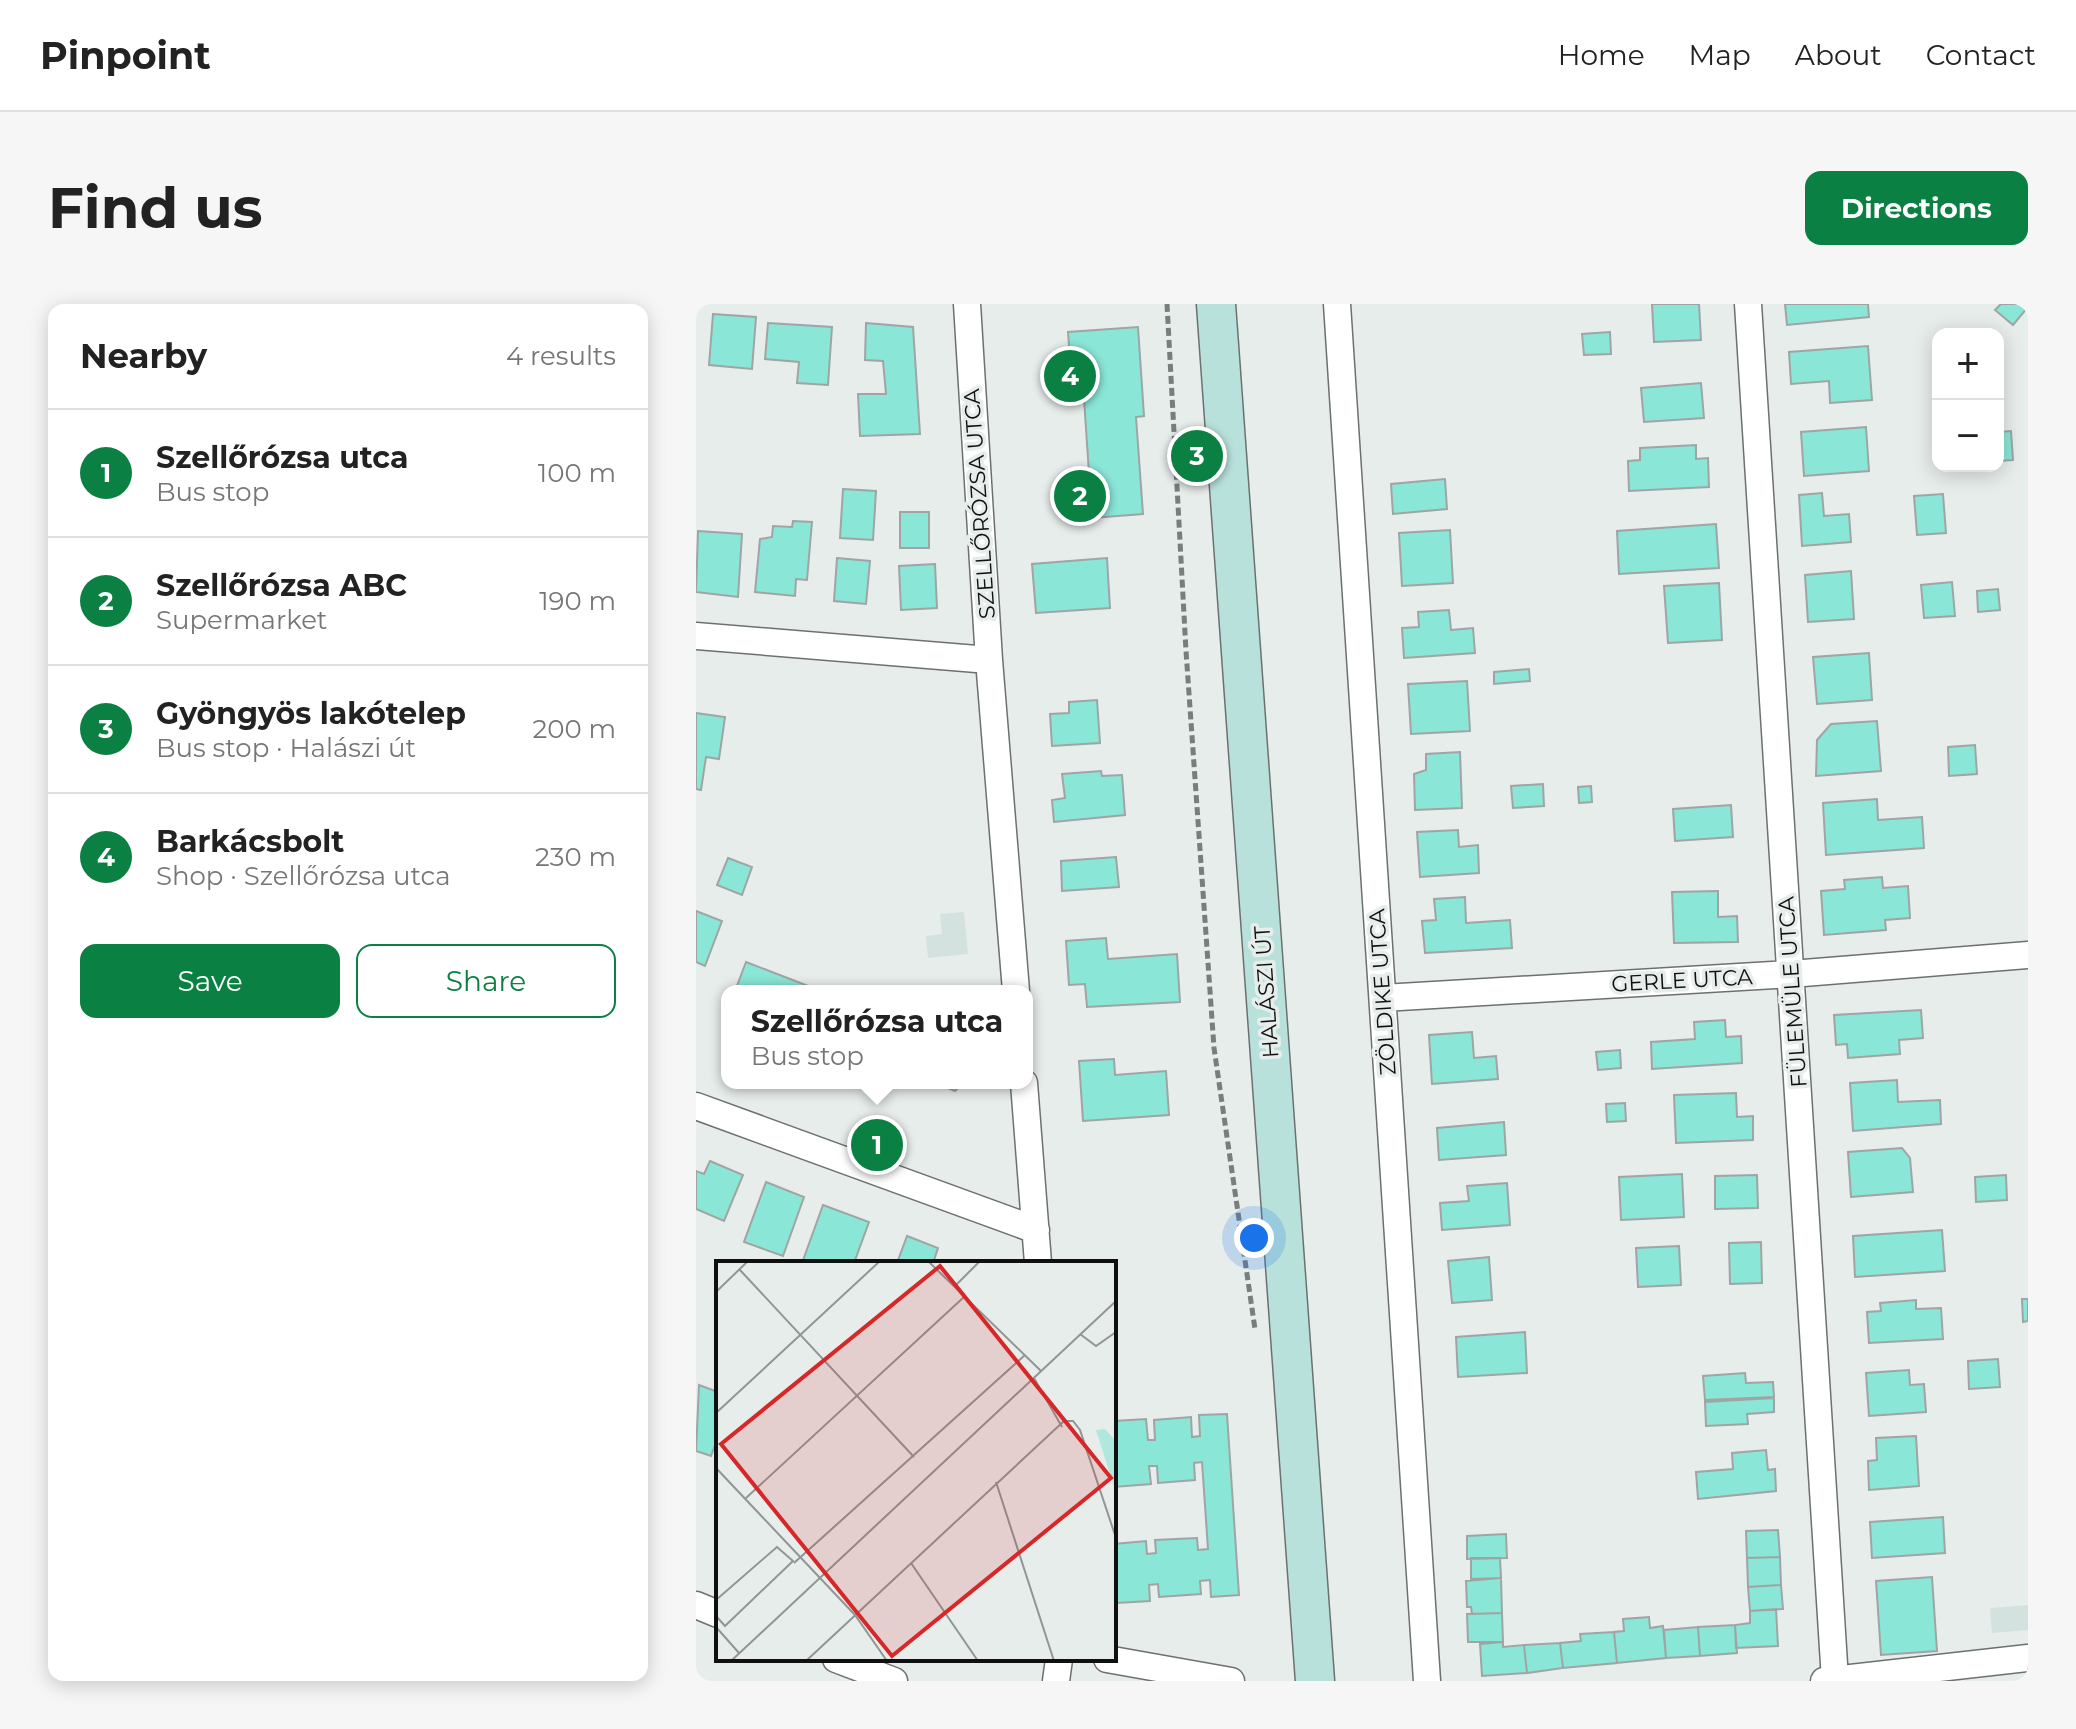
<!DOCTYPE html>
<meta charset="utf-8">
<style>
body{margin:0;font-family:Montserrat,sans-serif;background:#f6f6f6;color:#222}
.controls{position:absolute;right:24px;top:24px;display:grid;overflow:hidden;border-radius:16px;box-shadow:0 4px 20px #0003}
.controls button{width:72px;height:72px;display:grid;place-items:center;padding:0;border:0;border-bottom:2px solid #e0e0e0;background:#fff;color:#222;font:40px sans-serif}
.you{position:absolute;left:558px;top:934px;width:28px;height:28px;margin:-20px;border:6px solid #fff;border-radius:50%;background:#1a73e8;box-shadow:0 0 0 12px #1a73e833}
.badge{display:grid;place-items:center;width:52px;height:52px;border-radius:50%;background:#0b8043;color:#fff;font-size:26px;font-weight:700}
.pin{position:absolute;translate:-50% -50%;border:4px solid #fff;box-shadow:0 2px 8px #0006}
.popup{position:absolute;left:25px;top:681px;width:312px;height:104px;box-sizing:border-box;display:grid;place-content:center;border-radius:16px;background:#fff;filter:drop-shadow(0 2px 6px #0005);font-size:26px;white-space:nowrap;color:#767676}
.popup b{font-size:30px;color:#222}
.popup::after{content:'';position:absolute;left:50%;top:100%;margin-left:-16px;border:16px solid transparent;border-top-color:#fff}
.list{margin:0;padding:0;list-style:none}
h2{display:flex;justify-content:space-between;align-items:center;height:104px;margin:0;padding:0 32px;font-size:34px}
h2 small{font-size:26px;font-weight:400;color:#767676}
.list li{display:grid;grid-template-columns:52px 1fr auto;gap:24px;align-items:center;box-sizing:border-box;height:128px;padding:0 32px;border-top:2px solid #e0e0e0}
.list b{display:block;font-size:30px;white-space:nowrap}
.list p{margin:0;font-size:26px;white-space:nowrap;color:#767676}
.list em{font-size:26px;font-style:normal;color:#767676}
.actions{display:flex;gap:16px;padding:24px 32px}
.actions a{flex:1;padding:18px 0;border:2px solid #0b8043;border-radius:16px;text-align:center;font-size:28px;color:#0b8043}
.actions .main{background:#0b8043;color:#fff}
.map{position:relative;flex:none;width:1332px;height:1377px;overflow:hidden;border-radius:16px}
header{display:flex;align-items:center;gap:48px;box-sizing:border-box;height:112px;padding:0 40px;background:#fff;border-bottom:2px solid #e0e0e0}
header strong{font-size:38px}
nav{display:flex;gap:44px;margin-inline-start:auto;font-size:28px}
.intro{display:flex;align-items:center;justify-content:space-between;box-sizing:border-box;height:192px;padding:0 48px}
h1{margin:0;font-size:56px}
.button{padding:20px 36px;border-radius:16px;background:#0b8043;color:#fff;font-size:28px;font-weight:700}
main{display:flex;gap:48px;padding:0 48px}
aside{flex:1;background:#fff;border-radius:16px;box-shadow:0 4px 20px #0003}
.map>svg:first-child{display:block}
.built{fill:#d4e2df}
.building{fill:#8ae6d7;stroke:#a0a5a4;stroke-width:2}
.lines{fill:none;stroke-linecap:round;stroke-linejoin:round}
.street-casing{stroke:#6c7170;stroke-width:29}
.secondary-casing{stroke:#6c7170;stroke-width:41}
.path{stroke:#797d7c;stroke-width:5;stroke-dasharray:8 4;stroke-linecap:butt}
.street{stroke:#fff;stroke-width:26}
.secondary{stroke:#b9e1dc;stroke-width:38}
.labels{text-anchor:middle;stroke-width:7;stroke-linejoin:round;paint-order:stroke}
.street-label{font-size:22px;fill:#0f1110;stroke:#e7edeb}
.inset-road{fill:none;stroke:#919593;stroke-width:2}
.view{fill:#d62828;fill-opacity:0.15;stroke:#d62828;stroke-width:4}
.inset-edge{fill:none;stroke:#0f1110;stroke-width:4}
</style>
<header>
<strong>Pinpoint</strong>
<nav><a>Home</a><a>Map</a><a>About</a><a>Contact</a></nav>
</header>
<div class="intro"><h1>Find us</h1><a class="button">Directions</a></div>
<main>
<aside>
<h2>Nearby<small>4 results</small></h2>
<ul class="list">
<li><span class="badge">1</span><div><b>Szellőrózsa utca</b><p>Bus stop</p></div><em>100 m</em></li>
<li><span class="badge">2</span><div><b>Szellőrózsa ABC</b><p>Supermarket</p></div><em>190 m</em></li>
<li><span class="badge">3</span><div><b>Gyöngyös lakótelep</b><p>Bus stop · Halászi út</p></div><em>200 m</em></li>
<li><span class="badge">4</span><div><b>Barkácsbolt</b><p>Shop · Szellőrózsa utca</p></div><em>230 m</em></li>
</ul>
<div class="actions"><a class="main">Save</a><a>Share</a></div>
</aside>
<div class="map">
<svg width="1332" height="1377" viewBox="0 0 1332 1377">
<rect width="100%" height="100%" fill="#e7edeb"/>
<path class="built" d="M268,608L272,650L232,654L230,632L246,630L244,610Z
M1332,1301V1326L1296,1329L1294,1304Z"/>
<path class="building" d="M956,0H1003L1005,36L958,38Z
M1089,0H1172L1173,13L1091,21Z
M1305,0H1332V3L1317,21L1299,6Z
M17,10L60,13L56,65L13,61Z
M72,19L136,23L132,81L101,79L103,58L69,55Z
M170,19L217,23L224,130L164,132L162,90H190L187,57L169,56Z
M442,23L448,112L440,113L447,210L396,214L388,95H377L372,28Z
M914,28L915,50L888,51L886,30Z
M1172,42L1176,96L1134,99L1133,77L1095,80L1093,48Z
M1005,79L1008,114L948,118L945,84Z
M1170,123L1173,167L1108,172L1105,128Z
M1315,127L1317,156L1302,157V128Z
M1000,141V155L1012,154L1013,183L933,187L932,157L944,156V144Z
M749,175L751,205L697,210L695,180Z
M147,185L180,187L177,236L144,234Z
M1126,189L1128,212L1153,210L1155,238L1106,242L1103,191Z
M1247,190L1250,229L1221,231L1218,192Z
M204,208H233V244H204Z
M97,217L116,218L111,276L100,275L99,292L59,288L64,235L76,233L77,222L96,223Z
M1020,220L1023,264L923,270L921,227Z
M754,226L757,279L706,282L703,229Z
M2,227L46,230L42,293L0,288Z
M141,254L174,257L170,300L138,297Z
M411,254L414,304L340,309L336,260Z
M239,260L241,304L205,306L203,262Z
M1155,267L1158,315L1112,318L1109,271Z
M1256,278L1259,312L1228,314L1225,281Z
M1023,279L1026,336L972,339L968,282Z
M1302,285L1304,306L1282,308L1281,287Z
M753,306L755,326L777,324L779,349L708,354L706,324L723,323L722,308Z
M1173,349L1176,396L1121,400L1117,353Z
M833,365L834,377L798,380V368Z
M771,377L774,427L715,430L712,380Z
M401,396L404,439L356,442L354,410L373,409V398Z
M0,409L29,413L23,455L10,453L5,486L0,485Z
M1181,417L1185,467L1120,472L1121,436L1135,420Z
M1279,441L1281,470L1253,472L1252,443Z
M764,448L766,504L719,506L718,470L730,466V450Z
M405,467L406,472L426,471L429,511L358,518L356,496L369,494L366,470Z
M847,480L848,502L817,504L815,482Z
M895,482L896,498L883,499L882,483Z
M1181,495L1182,516L1226,513L1228,544L1130,551L1127,499Z
M1035,501L1037,533L979,537L977,505Z
M762,526L763,543L782,541L783,569L724,573L721,528Z
M420,553L423,583L366,587L365,557Z
M32,554L56,563L46,591L21,581Z
M1186,573L1187,584L1212,582L1214,614L1189,616L1190,626L1128,631L1125,587L1149,585L1148,576Z
M1022,587V613L1041,612L1042,638L978,639L976,588Z
M769,593L770,619L814,616L816,644L729,649L726,617L740,616L738,595Z
M0,607L26,617L9,662L0,658Z
M410,634L412,655L481,650L484,698L391,703L389,680L373,681L370,637Z
M50,658L125,687H39Z
M1225,706L1227,734L1203,736L1204,750L1152,754L1151,740L1140,741L1138,711Z
M1029,716L1030,733L1045,732L1046,759L956,765L955,738L999,735L998,718Z
M776,728L778,754L800,752L802,775L736,780L733,731Z
M924,746L925,764L902,766L900,748Z
M418,755L419,771L470,767L473,811L387,817L383,757Z
M1201,776L1202,798L1244,796L1245,820L1157,827L1154,779Z
M240,779H267L259,787Z
M1040,789L1041,813L1057,812V836L980,839L978,791Z
M929,799L930,817L911,818L910,800Z
M808,818L810,851L743,856L741,824Z
M1206,844L1214,854L1217,888L1155,893L1152,848Z
M14,857L47,871L28,917L0,905V867L8,870Z
M986,870L988,913L925,916L923,873Z
M1061,871L1062,904L1019,905V872Z
M1310,871L1311,896L1280,898L1279,873Z
M70,878L108,893L87,952L48,938Z
M811,879L814,921L746,926L744,899L773,897L771,882Z
M127,901L173,918L158,959H106Z
M1246,926L1249,967L1159,973L1157,932Z
M211,932L242,944L237,959H201Z
M1065,938L1066,979L1034,980L1033,939Z
M983,942L985,981L942,983L940,944Z
M793,953L796,996L756,999L752,957Z
M1326,995H1332V1017L1327,1018Z
M1220,996V1005L1245,1004L1247,1035L1173,1039L1171,1008L1185,1007L1184,999Z
M829,1028L831,1069L762,1073L760,1033Z
M1302,1055L1304,1083L1273,1085L1272,1057Z
M1213,1066L1214,1081L1228,1080L1230,1108L1173,1112L1170,1069Z
M1049,1069L1050,1079L1077,1078L1078,1093L1009,1096L1007,1072Z
M3,1081L22,1088V1133L15,1152L0,1147Z
M1078,1094V1108L1051,1110L1052,1120L1010,1122L1009,1098Z
M531,1110L543,1291L515,1293L514,1276L504,1277L505,1290L463,1293L462,1280L453,1281L454,1297L421,1299L418,1240L450,1237L451,1250L460,1249L459,1236L501,1234L502,1246L512,1245L506,1158L498,1159L499,1176L462,1179L461,1162H453L455,1180L418,1183V1117L450,1115L452,1136H459L458,1116L495,1113L496,1133L504,1132L503,1111Z
M1220,1132L1223,1182L1173,1186L1172,1157L1181,1156L1180,1134Z
M1070,1146L1072,1166L1079,1165L1080,1187L1002,1195L1000,1168L1037,1165L1036,1149Z
M1247,1213L1249,1249L1176,1254L1174,1218Z
M1082,1226L1084,1253L1051,1254L1050,1227Z
M810,1230L811,1254L771,1255V1232Z
M1084,1253L1085,1281L1052,1283L1051,1254Z
M775,1254H804L805,1274L775,1275Z
M1236,1273L1241,1347L1185,1351L1180,1277Z
M805,1274L806,1309L776,1310L775,1303H771L770,1277Z
M1085,1281L1087,1305L1054,1307L1052,1283Z
M1080,1305L1082,1342L1040,1344L1039,1321L1054,1319V1307Z
M806,1309L807,1338H772L771,1310Z
M953,1313L954,1324L967,1322L970,1354L921,1359L918,1328L928,1327L927,1315Z
M1039,1321L1041,1349L1004,1352L1002,1323Z
M1002,1323L1004,1352L970,1354L968,1326Z
M918,1328L921,1359L867,1364L864,1339L885,1337L884,1330Z
M807,1338V1343L828,1341L831,1369L786,1372L784,1340Z
M864,1339L867,1364L831,1369L828,1341Z"/>
<g class="lines">
<defs>
<path id="street" d="M271,0L293,356L320,687
M641,0L731,1377
M1052,0L1139,1376
M0,332L293,356
M687,694L1095,670L1332,651
M328,779L342,959
M0,802L340,926
M0,1301L22,1310
M140,1355L198,1377
M411,1355L535,1377
M360,1377L363,1355
M1128,1377L1332,1354"/>
<path id="secondary" d="M520,0L619,1377"/>
</defs>
<use href="#street" class="street-casing"/>
<use href="#secondary" class="secondary-casing"/>
<path class="path" d="M471,0L490,347L518,744L559,1025"/>
<use href="#street" class="street"/>
<use href="#secondary" class="secondary"/>
</g>
<g class="labels">
<g class="street-label">
<text transform="translate(283 200) rotate(-94)" y="8">SZELLŐRÓZSA UTCA</text>
<text transform="translate(986 676) rotate(-3)" y="8">GERLE UTCA</text>
<text transform="translate(570 688) rotate(-94)" y="8">HALÁSZI ÚT</text>
<text transform="translate(686 688) rotate(-94)" y="8">ZÖLDIKE UTCA</text>
<text transform="translate(1096 688) rotate(-94)" y="8">FÜLEMÜLE UTCA</text>
</g>
</g>
<g transform="translate(20 957)">
<rect width="400" height="400" fill="#e7edeb"/>
<path d="M389,168L400,180V232L380,169Z" fill="#b1e8dd"/>
<path class="inset-road" d="M212,0L325,110M24,9L198,196M238,26L264,0M0,31L32,0M364,73L380,85L400,71M318,117L346,166M0,152L164,0M0,207L139,354L171,400M280,221L338,400M30,237L248,36M78,302L309,94M195,302L262,400M0,339L61,286L77,300L9,365L0,355M0,366L23,392M15,400L400,40M90,400L348,160H357L364,169L400,277"/>
<path class="view" d="M224,5L395,217L176,395L5,183Z"/>
<rect width="400" height="400" class="inset-edge"/>
</g>
</svg>
<div class="controls">
<button>+</button>
<button>−</button>
</div>
<div class="you"></div>
<div class="pin badge" style="left:181px;top:841px">1</div>
<div class="popup"><b>Szellőrózsa utca</b>Bus stop</div>
<div class="pin badge" style="left:384px;top:192px">2</div>
<div class="pin badge" style="left:501px;top:152px">3</div>
<div class="pin badge" style="left:374px;top:72px">4</div>
</div>
</main>
